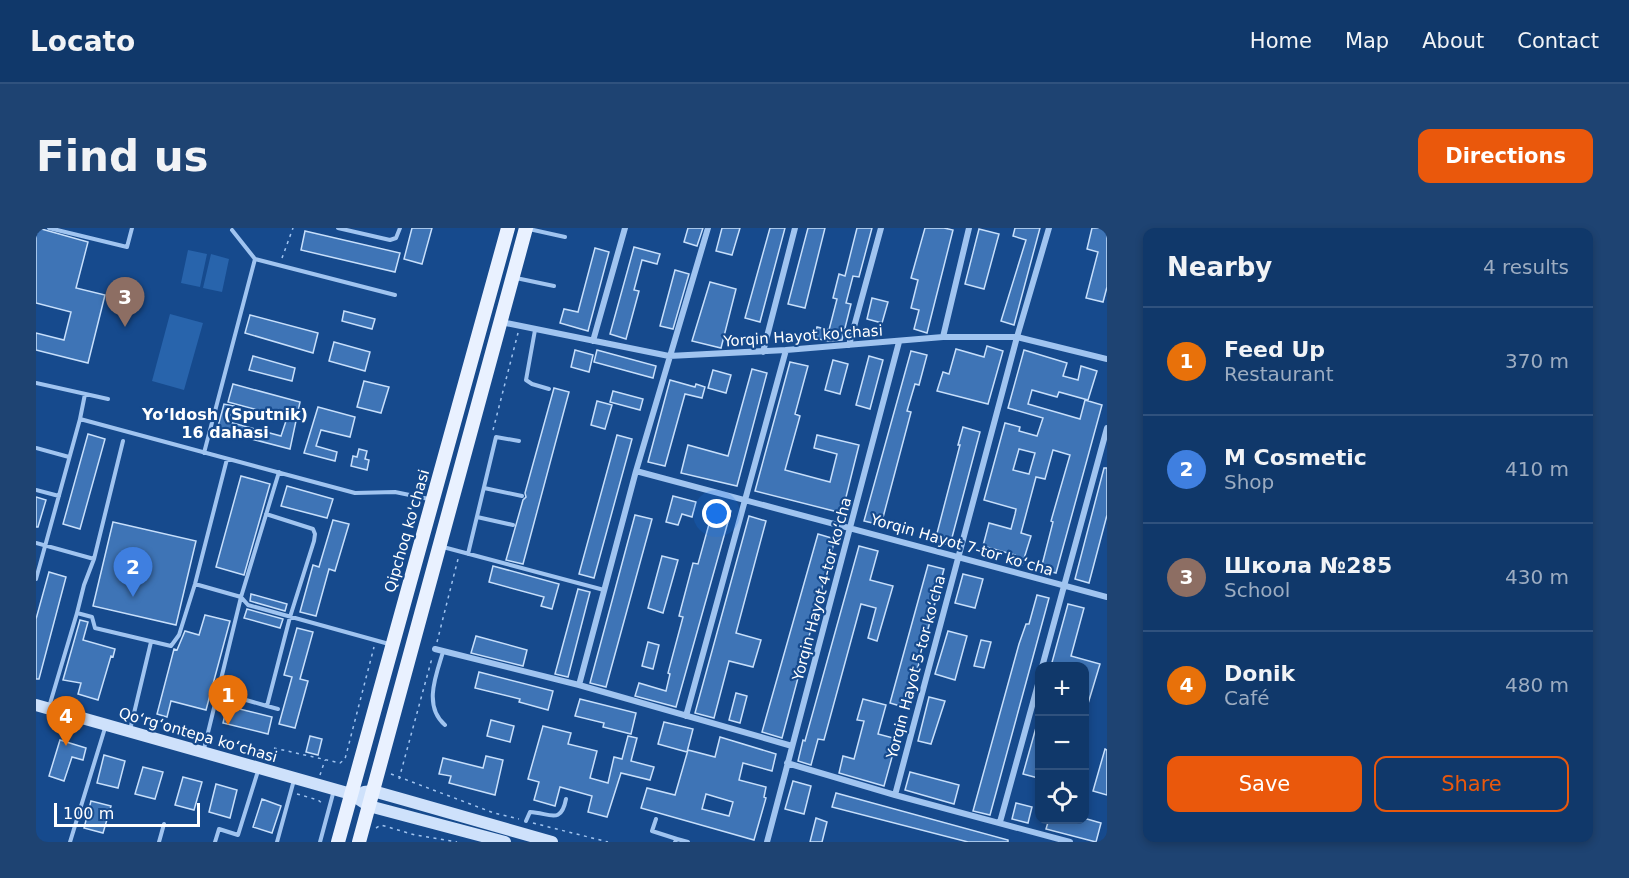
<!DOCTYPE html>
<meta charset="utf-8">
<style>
body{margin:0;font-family:"DejaVu Sans",sans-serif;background:#1e4372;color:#f1f3f6}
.controls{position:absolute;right:18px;bottom:18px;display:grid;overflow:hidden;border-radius:12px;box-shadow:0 3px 9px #0003}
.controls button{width:54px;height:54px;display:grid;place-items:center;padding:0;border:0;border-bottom:2px solid #30527e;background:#10386a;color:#f1f3f6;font:30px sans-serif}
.scale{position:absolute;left:18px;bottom:15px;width:146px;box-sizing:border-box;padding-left:6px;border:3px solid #fff;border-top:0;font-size:16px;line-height:21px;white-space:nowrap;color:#fff;-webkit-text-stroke:4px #164a8d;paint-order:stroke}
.you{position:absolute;left:681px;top:286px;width:21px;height:21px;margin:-15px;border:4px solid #fff;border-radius:50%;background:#1a73e8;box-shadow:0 0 0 9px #1a73e833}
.badge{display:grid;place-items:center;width:39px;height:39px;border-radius:50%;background:#ea580c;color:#fff;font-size:20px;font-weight:700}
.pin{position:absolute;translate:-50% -50px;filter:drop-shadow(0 2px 3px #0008)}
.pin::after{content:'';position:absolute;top:32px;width:21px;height:18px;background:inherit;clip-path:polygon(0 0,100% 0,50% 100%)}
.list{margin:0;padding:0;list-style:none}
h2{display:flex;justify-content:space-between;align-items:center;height:78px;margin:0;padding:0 24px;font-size:26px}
h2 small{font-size:20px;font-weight:400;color:#9cacc1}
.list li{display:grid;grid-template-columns:39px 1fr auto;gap:18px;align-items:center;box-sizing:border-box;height:108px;padding:0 24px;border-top:2px solid #30527e}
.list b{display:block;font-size:22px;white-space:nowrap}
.list p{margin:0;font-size:20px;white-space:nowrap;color:#9cacc1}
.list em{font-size:20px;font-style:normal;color:#9cacc1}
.actions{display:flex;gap:12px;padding:18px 24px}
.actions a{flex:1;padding:14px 0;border:2px solid #ea580c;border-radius:12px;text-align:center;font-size:21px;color:#ea580c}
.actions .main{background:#ea580c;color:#fff}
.icon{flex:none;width:33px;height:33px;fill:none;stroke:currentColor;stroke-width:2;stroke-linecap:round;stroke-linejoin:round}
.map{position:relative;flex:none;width:1071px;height:614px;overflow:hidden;border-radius:12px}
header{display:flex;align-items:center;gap:36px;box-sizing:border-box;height:84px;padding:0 30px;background:#10386a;border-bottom:2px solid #30527e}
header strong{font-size:28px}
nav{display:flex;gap:33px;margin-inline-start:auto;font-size:21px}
.intro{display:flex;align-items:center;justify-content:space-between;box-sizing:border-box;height:144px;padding:0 36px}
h1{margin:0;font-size:42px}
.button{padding:15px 27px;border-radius:12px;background:#ea580c;color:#fff;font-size:21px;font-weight:700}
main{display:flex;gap:36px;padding:0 36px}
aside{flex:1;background:#10386a;border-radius:12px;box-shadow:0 3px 9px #0003}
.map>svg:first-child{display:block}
.green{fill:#2864ac}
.building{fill:#3e74b6;stroke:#c7dffb;stroke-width:1.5;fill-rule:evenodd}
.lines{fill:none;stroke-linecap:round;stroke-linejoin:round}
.path{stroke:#a0c4f0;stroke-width:1.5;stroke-dasharray:3 4.5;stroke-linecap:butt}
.lane{stroke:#a0c4f0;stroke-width:4}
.street{stroke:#a0c4f0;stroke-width:6}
.secondary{stroke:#cee1fb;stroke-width:12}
.primary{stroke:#e9f1ff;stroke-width:14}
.labels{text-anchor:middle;stroke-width:4.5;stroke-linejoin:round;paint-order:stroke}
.street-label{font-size:15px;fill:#fff;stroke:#164a8d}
.neighbourhood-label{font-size:16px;font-weight:bold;fill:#fff;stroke:#164a8d}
</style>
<header>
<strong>Locato</strong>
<nav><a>Home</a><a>Map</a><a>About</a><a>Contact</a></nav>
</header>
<div class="intro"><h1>Find us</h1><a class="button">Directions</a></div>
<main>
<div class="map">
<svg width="1071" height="614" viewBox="0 0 1071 614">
<rect width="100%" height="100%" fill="#164a8d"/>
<path class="green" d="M152,22L171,26L164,59L145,55Z
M175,26L193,31L186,64L167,60Z
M134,86L167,95L148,162L116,153Z"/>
<path class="building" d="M2,0L52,14L40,60L69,67L52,135L0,122V105L28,112L35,84L0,75V7Z
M376,0H396L386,36L368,31Z
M652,0H667L661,18L648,14Z
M686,0H704L696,27L680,23Z
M734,0H749L724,94L709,90Z
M772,0H789L769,80L752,76Z
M821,0H836L823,49L817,48L810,75L815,76L806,112L792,113L778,110L781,99L793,102L801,71L797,70L803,46L809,48Z
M889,0H908L917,2L891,105L878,101L883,82L875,80L882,52L875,50Z
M979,0H1004L978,97L965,93L990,12L977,8Z
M1056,0H1071V59L1067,74L1050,70L1062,24L1051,21Z
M943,1L963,6L948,61L929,56Z
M269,3L364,25L359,44L265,22Z
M598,19L624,26L621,36L606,32L598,62L603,63L590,111L574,106Z
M559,20L573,24L552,103L524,95L528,81L542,84Z
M639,42L653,46L637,101L624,98Z
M674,54L700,61L685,120L656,113Z
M836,70L852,74L846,95L831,91Z
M308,83L339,91L336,101L306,93Z
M214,87L282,105L277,125L209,105Z
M298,114L334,124L329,143L293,133Z
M951,118L967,123L952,176L901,163L907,144L913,146L920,121L948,129Z
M539,122L557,127L553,144L535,139Z
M561,122L620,138L617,150L558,134Z
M988,122L1031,135L1027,148L1042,152L1045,138L1061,143L1052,172L1023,164L1021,169L996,162L992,176L1044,191L1049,172L1066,177L1020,345L1005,341L1017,294L1015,293L1034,227L1017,222L1009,251L1000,249L985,305L995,308L986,337L977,334L979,327L947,318L953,295L975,301L979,286L980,281L948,272L969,195L984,199L983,203L1001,208L1007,190L972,180ZM983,221L999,225L993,246L977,242Z
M875,123L891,127L883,157L879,156L871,183L875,184L845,297L828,293Z
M217,128L259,140L256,153L213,142Z
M833,128L847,132L834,181L820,177Z
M797,132L812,136L804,166L789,162Z
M754,134L772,138L759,186L764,188L749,242L794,254L801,226L778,220L781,207L823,217L806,285L719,263Z
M716,141L731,145L701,258L645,245L652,217L692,228Z
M677,142L695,147L690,165L672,160Z
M634,152L659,159L660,156L669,159L666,170L649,166L629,238L612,234Z
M328,153L353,159L345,185L321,179Z
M197,156L264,174L254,221L181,202L188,176L198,178L193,194L245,208L251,190L192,174Z
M518,160L533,164L487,336L470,332L487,272L490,269L489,265Z
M577,163L607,171L604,182L574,174Z
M561,173L576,177L569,201L555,197Z
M282,179L319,189L314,209L285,202L280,218L301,224L299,233L268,225Z
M927,199L944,204L914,317L899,313L924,217H922Z
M52,206L69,211L44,301L27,296Z
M581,207L596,211L558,350L543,346Z
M323,221L331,223L329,231L333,232L331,242L315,238L317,228L321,229Z
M1068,240H1071V287L1053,355L1039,351Z
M205,248L234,256L208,347L180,339Z
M251,258L297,271L291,290L245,278Z
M637,268L660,274L656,289L646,286L642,297L630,294Z
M0,269L10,272L2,299H0Z
M678,278L695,283L640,479L599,468L603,455L630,463L634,446L632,445L647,389L643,388L657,335L662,336Z
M599,287L616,291L570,459L554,455Z
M713,288L730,293L700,405L725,412L717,439L693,433L678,490L659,485Z
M297,292L313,296L299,343L293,341L280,388L264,384L277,337L283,339Z
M77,294L160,313L140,397L57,378Z
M782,306L799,311L746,510L726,504Z
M823,318L842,323L834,352L857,358L841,413L832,410L840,380L825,376L788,512L782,511L775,537L762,533L767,512L769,513Z
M626,328L642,332L627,385L612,380Z
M892,337L908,341L871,480L854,475Z
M457,338L523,356L516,381L505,378L508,369L453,354Z
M13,344L30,349L3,451H0V391Z
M927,346L947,351L939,380L919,375Z
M542,361L554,364L532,449L519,446Z
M215,366L251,376L249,383L214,373Z
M1001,367L1013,370L954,587L937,583L983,416L990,396H993Z
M1032,376L1048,380L1035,428L1064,436L1051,479H1048V438H1015Z
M211,381L247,391L244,400L208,390Z
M169,387L194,393L170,482L135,473L131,489L121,486L138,421L141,422L149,403L163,407Z
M44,392L52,394L47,412L79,421L77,429L75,428L62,472L42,466L45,455L27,452Z
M261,400L277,404L264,451L272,453L259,500L243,496L256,449L248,447Z
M912,403L931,408L919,452L899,446Z
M440,408L491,422L487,438L435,425Z
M945,412L955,414L948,440L938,438Z
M612,414L623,417L617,441L606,438Z
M443,444L517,463L512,482L483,474L484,471L439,460Z
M700,465L711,468L704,495L693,492Z
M893,469L909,473L895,516L882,513Z
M544,471L600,485L595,506L567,499L568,495L539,488Z
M827,471L850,477L842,506L861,511L848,558L803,545L807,528L818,531L828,493L821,492Z
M191,478L236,489L232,506L187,495Z
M455,492L478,498L474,514L451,508Z
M628,494L657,501L651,524L622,516Z
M1001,496H1004L1002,550L987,546Z
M507,498L535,505L532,516L561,523L554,550L572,555L578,529L586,531L592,508L601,510L595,533L618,539L614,552L585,545L571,589L552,584L556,568L524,559L519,578L498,572L503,554L492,551Z
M274,508L286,511L282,527L270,524Z
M684,509L740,526L736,543L707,535L703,552L730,559L728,569L730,570L718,612L605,580L611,560L639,567L652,522L679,529ZM670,566L697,574L693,588L666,581Z
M24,512L50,520L47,532L36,529L28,553L13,548Z
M1069,521L1071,522V567L1057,563Z
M68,527L89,533L82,560L61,555Z
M450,528L467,532L459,567L413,555L415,548L403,546L407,530L447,540Z
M107,539L127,544L119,571L99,566Z
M874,544L923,557L918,576L869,562Z
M147,549L166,554L158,582L139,577Z
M757,553L775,558L768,586L749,581Z
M180,556L201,562L194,590L173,584Z
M800,565L972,612V614H932L796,579Z
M226,571L245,578L236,605L217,599Z
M55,573L75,578L67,605L48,600Z
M980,575L996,579L992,595L976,591Z
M780,590L791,594L786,614H774Z
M1013,591H1051L1065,595L1060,614L1010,601Z"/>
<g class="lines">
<path class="path" d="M246,30L257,0
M457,202L482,105
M401,414L422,331
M238,520L304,535L309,531L338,419
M355,546L458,585L483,591
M284,547L289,532
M363,551L396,430
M261,566L282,572L287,576
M497,595L572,614
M340,600L345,597L379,607L421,614"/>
<path class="lane" d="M13,0L91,19L96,0
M302,0L354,12L360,10L364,0
M493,1L529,9
M196,2L219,31L359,67
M480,50L518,58
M499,102L490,152L496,156L513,161
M0,155L72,171
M44,191L49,166
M0,220L33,229
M168,225L219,31
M448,260L486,268
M0,262L23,268
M441,289L477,297
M0,315L58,331L48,357L41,385L56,389L59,400L135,418L143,407L159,356L191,231
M407,319L568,362
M432,326L460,209L483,213
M58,331L87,213
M0,351L44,191L319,265L359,264L393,271
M159,356L205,369L212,377L353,416
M407,424C400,447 387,478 409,497
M182,464L231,478L254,389L278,313L279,306L277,301L230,286
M231,478L242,481
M13,479L41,385
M94,502L115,414
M168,521L205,369L243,244
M620,591L616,603L641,611L639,614
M490,593L494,584C514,585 525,597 530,571
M641,611L652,614
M34,614L69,500
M123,614L128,596
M179,614L183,601L202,607L222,543
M241,614L258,552
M284,614L298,562"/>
<path class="street" d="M465,94L633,128L750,122L907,109H981L1071,131
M907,109L933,0
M557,113L589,0
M813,117L845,0
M727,124L759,0
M600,243L1071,369
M399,421L543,457L756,518
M1006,439L1071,200
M543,457L600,243L672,0
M650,488L750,122
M751,535L859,567L1034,614
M859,567L981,109L1013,0
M964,594L1004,449
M731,614L863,114"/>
<path class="secondary" d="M0,477L315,566L333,578L469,614
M328,564L337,563L369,572L516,614"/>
<path class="primary" d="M302,614L472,0
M323,614L490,0"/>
</g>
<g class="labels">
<g class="street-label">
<text transform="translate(767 108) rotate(-4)" y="5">Yorqin Hayot ko'chasi</text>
<text transform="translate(371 303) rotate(-74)" y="5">Qipchoq ko'chasi</text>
<text transform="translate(926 317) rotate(16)" y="5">Yorqin Hayot 7-tor koʻcha</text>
<text transform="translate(786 361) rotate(-75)" y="5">Yorqin Hayot 4-tor koʻcha</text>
<text transform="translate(880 439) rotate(-75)" y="5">Yorqin Hayot 5-tor koʻcha</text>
<text transform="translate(162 507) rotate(16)" y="5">Qoʻrgʻontepa koʻchasi</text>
</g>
<g class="neighbourhood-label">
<text x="189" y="192">Yo‘ldosh (Sputnik)<tspan x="189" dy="18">16 dahasi</tspan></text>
</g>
</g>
</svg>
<div class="controls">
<button>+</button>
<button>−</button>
<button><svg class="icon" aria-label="locate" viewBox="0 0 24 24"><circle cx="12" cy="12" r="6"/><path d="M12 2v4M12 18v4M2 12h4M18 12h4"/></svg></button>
</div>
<div class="scale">100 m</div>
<div class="you"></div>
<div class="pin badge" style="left:192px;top:497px;background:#e8710a">1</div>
<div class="pin badge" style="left:97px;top:369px;background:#3f7fe0">2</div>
<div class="pin badge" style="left:89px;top:99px;background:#8d6e63">3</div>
<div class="pin badge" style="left:30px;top:518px;background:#e8710a">4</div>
</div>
<aside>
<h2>Nearby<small>4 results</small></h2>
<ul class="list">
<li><span class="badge" style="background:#e8710a">1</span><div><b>Feed Up</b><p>Restaurant</p></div><em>370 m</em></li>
<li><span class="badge" style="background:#3f7fe0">2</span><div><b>M Cosmetic</b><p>Shop</p></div><em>410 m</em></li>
<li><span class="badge" style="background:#8d6e63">3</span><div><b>Школа №285</b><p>School</p></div><em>430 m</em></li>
<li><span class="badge" style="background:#e8710a">4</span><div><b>Donik</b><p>Café</p></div><em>480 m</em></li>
</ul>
<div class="actions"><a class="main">Save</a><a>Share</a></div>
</aside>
</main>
